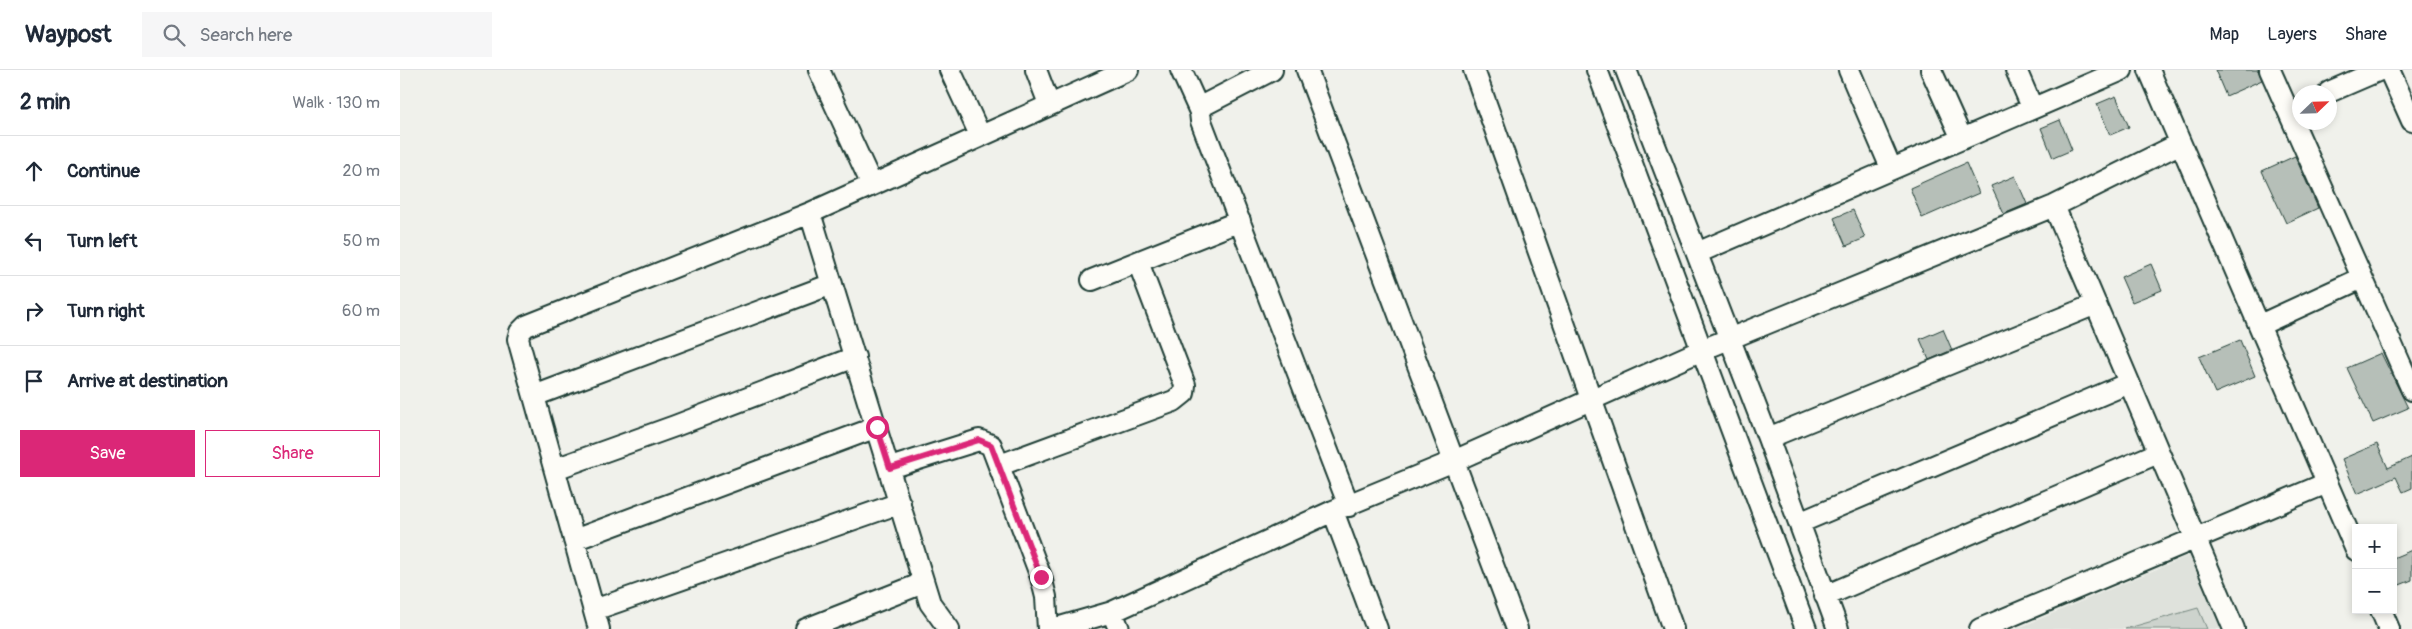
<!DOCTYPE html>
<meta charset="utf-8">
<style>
body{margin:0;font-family:Pangolin,sans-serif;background:#f6f6f7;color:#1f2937}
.controls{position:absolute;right:15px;bottom:15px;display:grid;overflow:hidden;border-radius:0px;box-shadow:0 2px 8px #0003}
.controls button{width:45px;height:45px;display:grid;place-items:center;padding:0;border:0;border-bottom:1px solid #e0e1e3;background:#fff;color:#1f2937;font:25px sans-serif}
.compass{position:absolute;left:1892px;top:15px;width:45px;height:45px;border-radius:50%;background:#fff;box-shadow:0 2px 8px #0003;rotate:67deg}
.stop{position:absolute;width:15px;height:15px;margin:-11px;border:4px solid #db2777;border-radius:50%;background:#fff}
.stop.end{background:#db2777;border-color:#fff;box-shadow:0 1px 5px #0008}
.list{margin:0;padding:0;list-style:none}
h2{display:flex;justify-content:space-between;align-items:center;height:65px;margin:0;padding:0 20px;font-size:21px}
h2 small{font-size:16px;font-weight:400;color:#747a83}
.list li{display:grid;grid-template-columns:32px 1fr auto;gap:15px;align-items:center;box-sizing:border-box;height:70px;padding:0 20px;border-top:1px solid #e0e1e3}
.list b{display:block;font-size:19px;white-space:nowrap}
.list em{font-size:16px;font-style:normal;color:#747a83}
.actions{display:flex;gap:10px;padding:15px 20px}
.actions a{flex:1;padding:11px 0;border:1px solid #db2777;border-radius:0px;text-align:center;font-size:18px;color:#db2777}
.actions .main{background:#db2777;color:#fff}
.icon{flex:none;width:28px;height:28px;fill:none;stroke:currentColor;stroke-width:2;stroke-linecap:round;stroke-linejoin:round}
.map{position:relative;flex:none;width:2012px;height:559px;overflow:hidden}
header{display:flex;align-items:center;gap:30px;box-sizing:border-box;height:70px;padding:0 25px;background:#fff;border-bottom:1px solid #e0e1e3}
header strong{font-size:24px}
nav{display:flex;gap:28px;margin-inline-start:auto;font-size:18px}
.search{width:350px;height:45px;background:#f6f6f7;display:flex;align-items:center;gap:12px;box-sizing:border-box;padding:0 18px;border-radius:0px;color:#747a83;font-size:19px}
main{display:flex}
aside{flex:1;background:#fff}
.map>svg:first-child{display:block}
.built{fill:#dfe2dc}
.green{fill:#cdd3cd;stroke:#768880}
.building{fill:#b6bfb8;stroke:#1f3d34}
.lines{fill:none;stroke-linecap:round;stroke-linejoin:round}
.minor-casing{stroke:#1f3d34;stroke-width:24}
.minor{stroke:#fdfcf7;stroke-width:20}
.route{stroke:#db2777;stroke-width:6}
</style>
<header>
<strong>Waypost</strong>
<div class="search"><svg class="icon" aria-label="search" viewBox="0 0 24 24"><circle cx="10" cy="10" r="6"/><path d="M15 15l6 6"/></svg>Search here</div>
<nav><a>Map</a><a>Layers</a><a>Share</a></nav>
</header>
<main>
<aside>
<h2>2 min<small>Walk · 130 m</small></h2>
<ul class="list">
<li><svg class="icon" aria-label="ahead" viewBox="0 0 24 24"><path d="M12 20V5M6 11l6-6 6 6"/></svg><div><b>Continue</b></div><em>20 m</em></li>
<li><svg class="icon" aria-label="left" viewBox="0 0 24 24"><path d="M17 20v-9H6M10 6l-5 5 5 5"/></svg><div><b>Turn left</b></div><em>50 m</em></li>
<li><svg class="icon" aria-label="right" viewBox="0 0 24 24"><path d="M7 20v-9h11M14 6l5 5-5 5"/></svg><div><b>Turn right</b></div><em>60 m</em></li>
<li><svg class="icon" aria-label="arrive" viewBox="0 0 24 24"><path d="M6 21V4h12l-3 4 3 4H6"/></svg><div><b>Arrive at destination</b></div></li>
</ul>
<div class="actions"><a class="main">Save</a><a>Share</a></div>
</aside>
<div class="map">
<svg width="2012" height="559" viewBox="0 0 2012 559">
<rect width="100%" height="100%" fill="#f0f1eb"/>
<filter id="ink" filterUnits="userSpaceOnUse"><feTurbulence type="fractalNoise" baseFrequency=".02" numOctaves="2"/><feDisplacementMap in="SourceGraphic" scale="10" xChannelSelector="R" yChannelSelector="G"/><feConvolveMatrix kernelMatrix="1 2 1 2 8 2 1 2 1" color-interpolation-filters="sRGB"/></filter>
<g filter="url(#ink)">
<path class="built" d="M1792,484L1824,559H1616Z"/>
<path class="green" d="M1798,538L1807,559H1725Z"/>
<path class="building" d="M1815,0H1858L1862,10L1826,26Z
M1716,26L1729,57L1710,65L1697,34Z
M1660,50L1672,80L1653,88L1641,58Z
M1895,86L1918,138L1886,153L1862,101Z
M1566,93L1579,123L1522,148L1510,118Z
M1615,106L1627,134L1604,144L1591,116Z
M1453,140L1465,168L1446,176L1434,148Z
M1751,194L1762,220L1732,232L1721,207Z
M1543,259L1552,280L1529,290L1520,269Z
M1840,270L1855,306L1815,323L1799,287Z
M1981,283L2008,338L1973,353L1947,298Z
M1977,374L1988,398L2012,387V418L2003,422L1996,407L1957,424L1942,389Z
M2012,480V510L1997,516L1993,507V488Z"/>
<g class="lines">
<defs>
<path id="minor" d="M419,0L472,115
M550,0L580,65
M636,0L649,34
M781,0L800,42
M872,0L804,35L800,42L801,51L949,436
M907,0L1117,559
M1074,0L1273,559
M1197,0L1406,559
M1226,0L1368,368L1438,559
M1449,0L1491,98
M1531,0L1562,69
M1616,0L1632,37
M1749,0L1956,480
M1870,0L2012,320
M1989,0L2012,51
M1929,22L1980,0
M1654,136L1834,559
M410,143L530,533L549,559
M1297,183L1722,0
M692,210L840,151
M1860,255L1962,208
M134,326L432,214
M1368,368L1696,234
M600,395L774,331L784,323L785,315L738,192
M490,398L579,370L591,375L641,507L646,527L648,559
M155,399L275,356L455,287
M933,441L977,559
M1399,453L1729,313
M174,470L477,357
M1425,526L1758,383
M194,540L500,433
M1981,540L1989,559
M199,559L118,269L120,262L126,256L410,143L728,0
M406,559L523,513
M653,559L712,542
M719,559L712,542L933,441L1054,391L1302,280L1654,136L1779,74
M1580,559L1927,413"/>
</defs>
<use href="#minor" class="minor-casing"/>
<use href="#minor" class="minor"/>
</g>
</g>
<g class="lines" filter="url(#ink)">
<path class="route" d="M477,357L490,398L579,370L591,375L641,507"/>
</g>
</svg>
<div class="controls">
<button>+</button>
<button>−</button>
</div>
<svg class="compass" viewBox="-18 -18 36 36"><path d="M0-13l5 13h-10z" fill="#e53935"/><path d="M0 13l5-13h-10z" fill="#747a83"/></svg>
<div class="stop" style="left:477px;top:357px"></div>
<div class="stop end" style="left:641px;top:507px"></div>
</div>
</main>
